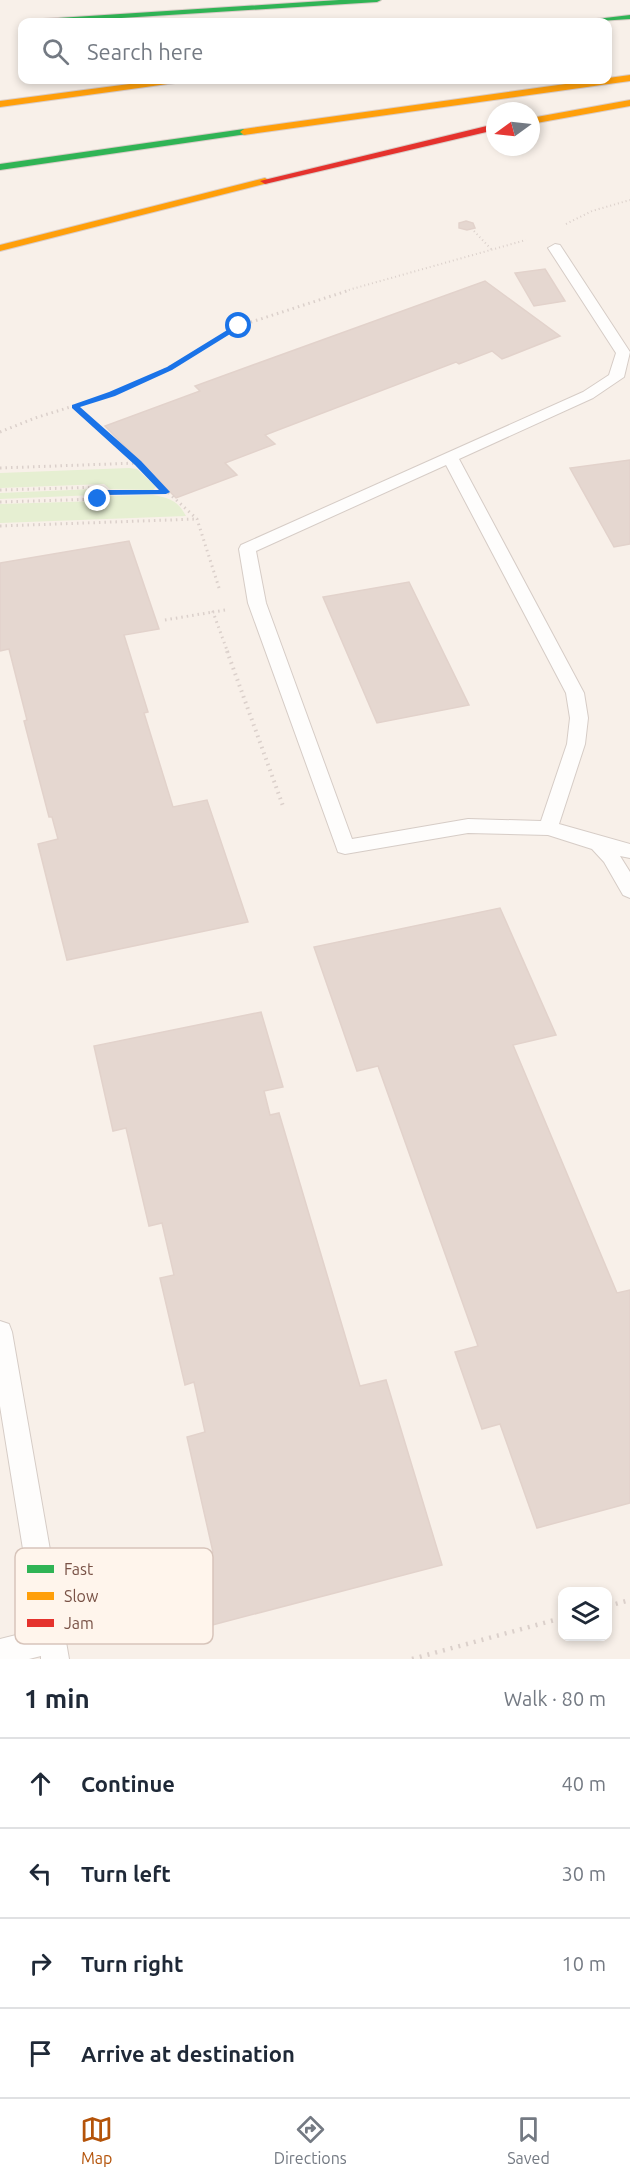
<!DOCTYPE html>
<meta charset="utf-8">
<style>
body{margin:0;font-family:Ubuntu,sans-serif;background:#f6f6f7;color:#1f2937}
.controls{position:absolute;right:18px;bottom:18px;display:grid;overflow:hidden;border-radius:12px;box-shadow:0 3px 9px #0003}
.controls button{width:54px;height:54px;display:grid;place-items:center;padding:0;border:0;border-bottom:2px solid #e0e1e3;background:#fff;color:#1f2937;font:30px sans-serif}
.compass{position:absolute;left:486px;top:102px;width:54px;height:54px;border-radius:50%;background:#fff;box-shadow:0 3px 9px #0003;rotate:255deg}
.stop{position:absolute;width:18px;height:18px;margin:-14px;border:4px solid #1a73e8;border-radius:50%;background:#fff}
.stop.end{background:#1a73e8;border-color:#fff;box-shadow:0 2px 6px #0008}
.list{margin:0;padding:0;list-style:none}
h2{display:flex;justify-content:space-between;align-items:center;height:78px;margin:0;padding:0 24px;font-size:26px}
h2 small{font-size:20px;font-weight:400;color:#747a83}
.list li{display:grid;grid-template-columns:39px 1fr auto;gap:18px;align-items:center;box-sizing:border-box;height:90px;padding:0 24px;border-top:2px solid #e0e1e3}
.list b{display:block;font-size:22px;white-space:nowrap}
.list em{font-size:20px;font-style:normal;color:#747a83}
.icon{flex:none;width:33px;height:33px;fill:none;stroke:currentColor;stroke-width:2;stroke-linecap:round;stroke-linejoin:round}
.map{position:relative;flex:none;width:630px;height:1659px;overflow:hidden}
.search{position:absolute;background:#fff;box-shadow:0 3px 9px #0003;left:18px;right:18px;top:18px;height:66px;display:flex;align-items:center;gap:15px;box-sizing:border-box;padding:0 21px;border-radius:12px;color:#747a83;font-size:22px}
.sheet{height:438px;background:#fff}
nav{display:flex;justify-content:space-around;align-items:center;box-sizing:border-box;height:84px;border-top:2px solid #e0e1e3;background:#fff;font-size:16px;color:#747a83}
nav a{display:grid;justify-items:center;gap:3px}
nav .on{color:#b45309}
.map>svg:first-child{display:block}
.green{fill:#e6efd2}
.building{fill:#e5d7d0;stroke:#e2d2cb;stroke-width:1.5}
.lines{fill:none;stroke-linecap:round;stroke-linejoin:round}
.lane-casing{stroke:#d6ccc6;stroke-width:2}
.fast-casing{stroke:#dacdc8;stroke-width:2}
.slow-casing{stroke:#dacdc8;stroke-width:2}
.jam-casing{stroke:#dacdc8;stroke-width:2}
.path-far3{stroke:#dbd0cb;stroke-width:2;stroke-dasharray:1 3;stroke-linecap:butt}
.path-far2{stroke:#dbd0cb;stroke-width:3;stroke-dasharray:1.5 4;stroke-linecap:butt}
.path-far1{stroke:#dbd0cb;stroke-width:4;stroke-dasharray:1.5 4.5;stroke-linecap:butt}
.path{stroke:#dbd0cb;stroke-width:4.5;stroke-dasharray:2 6;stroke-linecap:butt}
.lane{fill:#fefdfc;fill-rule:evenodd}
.fast{fill:#30b455;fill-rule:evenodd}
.slow{fill:#ff9f0a;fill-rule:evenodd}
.jam{fill:#e5322d;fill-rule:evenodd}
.route{fill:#1a73e8}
.key{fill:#fff5ec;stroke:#d7c4ba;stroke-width:1.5}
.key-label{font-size:16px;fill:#795246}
</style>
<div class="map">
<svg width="630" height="1659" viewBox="0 0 630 1659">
<rect width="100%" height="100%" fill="#f8f0e9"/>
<path class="green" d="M129,468L137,469L156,487L153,490L110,489L104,484L0,488V473Z
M95,489V495L0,499V493Z
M153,495C170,498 178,501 186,516L0,523V504L101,501L108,496Z"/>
<path class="building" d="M466,221L473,223L475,228L467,230L459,228V223Z
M545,269L565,301L534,306L515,273Z
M485,281L560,336L502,359L492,351L459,364L456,362L265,435L275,444L225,463L237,475L176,498L105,426L200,391L195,386Z
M630,460V544L614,547L570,468Z
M129,541L159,629L124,635L148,712L144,713L173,807L207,800L248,922L67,960L38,844L58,839L52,817H49L24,721L27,720L9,649L0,651V563Z
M409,582L469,705L377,723L323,597Z
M500,908L556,1035L513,1045L617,1293L630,1290V1503L537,1528L500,1424L482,1429L455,1352L478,1346L378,1066L357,1071L314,947Z
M261,1012L283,1087L264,1091L270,1115L279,1113L360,1386L386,1380L442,1565L197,1629L182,1560L213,1552L187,1437L205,1432L194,1382L185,1385L160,1278L174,1275L162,1223L149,1226L126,1128L113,1131L94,1046Z"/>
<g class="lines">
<defs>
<path id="lane" d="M555,244L560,245L630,352L624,377L593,398L459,459L584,693L588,718L585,744L559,824L630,844V858L620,856L630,872V898L623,895L604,862L592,849L548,835L468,833L345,854L338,852L248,603L239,549L241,545L583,392L609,375L616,353L548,248ZM446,465L566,693L570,718L567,744L541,821L468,819L352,839L266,603L256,551Z
M0,1321L9,1324L12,1332L69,1659H41V1656L29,1659H0V1639L36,1630L0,1406Z"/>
<path id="fast" d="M339,0H381L377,2L58,22H23L27,20Z
M630,15V19L584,22L588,20Z
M244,129L247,130V134L0,170V164Z"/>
<path id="slow" d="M630,75V81L244,135L240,132L244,129Z
M160,80H179L175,83L0,107V101Z
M630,100V106L531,124V118Z
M265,178L270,181L268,183L0,251V245Z"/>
<path id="jam" d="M495,124V130L265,184L260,181Z"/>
</defs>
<use href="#lane" class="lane-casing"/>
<use href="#fast" class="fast-casing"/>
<use href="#slow" class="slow-casing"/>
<use href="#jam" class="jam-casing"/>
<path class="path-far3" d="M566,224L592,211L630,200
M474,231L491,249
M345,291L526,240"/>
<path class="path-far2" d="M75,407L197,519L220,591
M0,432L35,418L112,394L143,381L194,354L239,326L350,290
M0,468L137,463
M0,490L102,487V493L165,492
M0,502L98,499L102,493
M0,526L197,519
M225,610L213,612L228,653
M165,620L213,612"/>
<path class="path-far1" d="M227,651L283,806"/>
<path class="path" d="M608,1606L630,1600
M412,1659L562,1618"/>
<use href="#lane" class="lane"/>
<use href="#fast" class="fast"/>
<use href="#slow" class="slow"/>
<use href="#jam" class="jam"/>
</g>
<path class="route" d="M237,324L243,326L172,370L115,396L80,407L141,461L170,492L166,494L104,495L101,501H95V497L102,490H159L135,465L72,408V405L109,392L167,367Z"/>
<rect x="15" y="1548" width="198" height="96" rx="9" class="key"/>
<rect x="27" y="1565" width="27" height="8" fill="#30b455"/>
<rect x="27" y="1592" width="27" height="8" fill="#ff9f0a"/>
<rect x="27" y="1619" width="27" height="8" fill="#e5322d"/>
<g class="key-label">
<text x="64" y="1575">Fast</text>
<text x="64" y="1602">Slow</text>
<text x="64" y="1629">Jam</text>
</g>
</svg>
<div class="controls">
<button><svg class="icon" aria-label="layers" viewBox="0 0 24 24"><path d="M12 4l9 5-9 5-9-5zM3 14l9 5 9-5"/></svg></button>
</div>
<svg class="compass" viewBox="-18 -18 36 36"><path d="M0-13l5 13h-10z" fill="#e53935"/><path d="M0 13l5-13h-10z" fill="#747a83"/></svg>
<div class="stop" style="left:239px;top:326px"></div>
<div class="stop end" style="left:98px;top:499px"></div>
<div class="search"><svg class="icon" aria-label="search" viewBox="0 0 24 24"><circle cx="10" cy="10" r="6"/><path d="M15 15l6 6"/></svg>Search here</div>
</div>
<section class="sheet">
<h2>1 min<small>Walk · 80 m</small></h2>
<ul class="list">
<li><svg class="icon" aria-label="ahead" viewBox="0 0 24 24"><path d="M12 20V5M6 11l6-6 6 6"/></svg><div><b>Continue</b></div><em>40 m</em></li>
<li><svg class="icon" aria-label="left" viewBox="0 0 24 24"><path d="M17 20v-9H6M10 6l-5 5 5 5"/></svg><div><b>Turn left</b></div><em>30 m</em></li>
<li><svg class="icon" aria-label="right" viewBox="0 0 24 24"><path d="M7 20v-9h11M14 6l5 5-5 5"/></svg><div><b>Turn right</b></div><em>10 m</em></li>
<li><svg class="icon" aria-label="arrive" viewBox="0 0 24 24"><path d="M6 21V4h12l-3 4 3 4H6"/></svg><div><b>Arrive at destination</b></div></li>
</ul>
</section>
<nav>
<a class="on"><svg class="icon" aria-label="map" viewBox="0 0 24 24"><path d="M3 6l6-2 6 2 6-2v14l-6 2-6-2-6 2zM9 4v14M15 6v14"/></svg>Map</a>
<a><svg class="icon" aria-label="directions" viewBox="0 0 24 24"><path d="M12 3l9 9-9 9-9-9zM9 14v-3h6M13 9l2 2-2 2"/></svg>Directions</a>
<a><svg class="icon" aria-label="saved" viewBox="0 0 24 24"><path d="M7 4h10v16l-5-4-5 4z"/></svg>Saved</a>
</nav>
